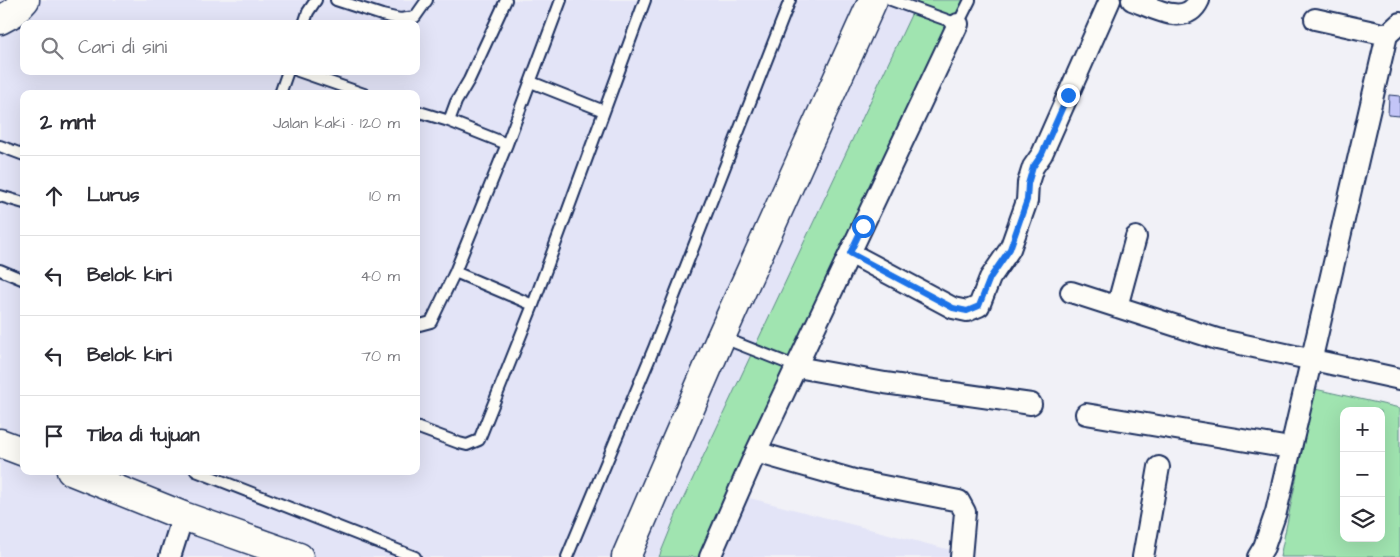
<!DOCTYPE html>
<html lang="id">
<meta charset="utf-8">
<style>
body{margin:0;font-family:"Architects Daughter",sans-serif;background:#f2f2f3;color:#2b2b33}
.controls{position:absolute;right:15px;bottom:15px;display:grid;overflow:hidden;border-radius:10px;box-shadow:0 5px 20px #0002}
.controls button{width:45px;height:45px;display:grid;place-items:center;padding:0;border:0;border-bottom:1px solid #e1e1e2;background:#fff;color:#2b2b33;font:25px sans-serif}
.stop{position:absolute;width:15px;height:15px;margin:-11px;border:4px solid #1a73e8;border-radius:50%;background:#fff}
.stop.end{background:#1a73e8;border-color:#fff;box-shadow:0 1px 5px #0008}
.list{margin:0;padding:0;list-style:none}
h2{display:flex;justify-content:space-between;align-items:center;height:65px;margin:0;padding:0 20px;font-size:21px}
h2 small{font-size:16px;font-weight:400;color:#7c7c81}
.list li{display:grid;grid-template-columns:32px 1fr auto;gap:15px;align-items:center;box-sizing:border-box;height:80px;padding:0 20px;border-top:1px solid #e1e1e2}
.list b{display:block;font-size:19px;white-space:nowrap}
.list em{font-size:16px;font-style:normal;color:#7c7c81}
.icon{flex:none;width:28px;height:28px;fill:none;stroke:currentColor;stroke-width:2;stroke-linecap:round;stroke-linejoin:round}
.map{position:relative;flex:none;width:1400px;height:557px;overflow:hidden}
.search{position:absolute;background:#fff;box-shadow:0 5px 20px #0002;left:20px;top:20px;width:400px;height:55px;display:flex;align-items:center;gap:12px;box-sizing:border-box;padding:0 18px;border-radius:10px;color:#7c7c81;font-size:19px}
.panel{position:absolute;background:#fff;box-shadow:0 5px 20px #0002;left:20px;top:90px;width:400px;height:385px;border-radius:10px}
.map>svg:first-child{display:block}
.built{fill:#e3e4f7;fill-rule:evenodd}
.green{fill:#a0e4b0;stroke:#5e8a87;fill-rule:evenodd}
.building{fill:#c3c5f7;stroke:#1b2f5e}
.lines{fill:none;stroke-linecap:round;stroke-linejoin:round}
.lane-casing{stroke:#1b2f5e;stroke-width:14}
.street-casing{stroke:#1b2f5e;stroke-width:24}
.secondary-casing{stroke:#1b2f5e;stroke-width:31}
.lane{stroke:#fdfcf7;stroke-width:10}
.street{stroke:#fdfcf7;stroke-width:20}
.secondary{stroke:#fdfcf7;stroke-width:28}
.route{stroke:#1a73e8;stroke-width:6}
</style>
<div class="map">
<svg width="1400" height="557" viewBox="0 0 1400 557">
<rect width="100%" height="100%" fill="#f1f1f7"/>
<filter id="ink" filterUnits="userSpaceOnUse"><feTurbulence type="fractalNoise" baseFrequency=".02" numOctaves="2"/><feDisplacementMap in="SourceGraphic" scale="10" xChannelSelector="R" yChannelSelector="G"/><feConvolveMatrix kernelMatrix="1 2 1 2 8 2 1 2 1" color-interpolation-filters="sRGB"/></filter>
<g filter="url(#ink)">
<path class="built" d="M0,0H918L678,510L659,557H0ZM24,24H416V71H24ZM24,94H416V471H24Z
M734,494L966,554L965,557H706Z"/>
<path class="green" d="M918,0H971L706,557H659L678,510Z
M1315,389L1400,408V557H1280ZM1344,411H1381V538H1344Z"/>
<path class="building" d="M1389,95L1400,96V116L1388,115Z"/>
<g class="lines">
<defs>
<path id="lane" d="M336,0L382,15L400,19L415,17L427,0
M891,0L958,24L970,0
M304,24L308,12L316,0
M298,71L364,94
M531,82L604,111
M280,94L288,71
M416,111L449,121L456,102L469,80L506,0
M449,121L507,144
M0,146L24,155
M0,196L24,203
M0,270L24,280
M455,272L533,305L645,0
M416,326L431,322L455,272L507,144L561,0
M721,337L797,367
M416,427L459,443L467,445L479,440L533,305
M196,471L415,557
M567,557L654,348L790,0"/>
<path id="street" d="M1132,0C1154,8 1186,28 1199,0
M1315,19L1387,35L1400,23
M850,253L953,308L967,311L979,306L990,278L1010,249L1027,201L1028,183L1033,167L1042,154L1110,0
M1071,292L1217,339L1400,379
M1117,307L1136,237
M797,367L885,383L1031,404
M1086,414L1290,448
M756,452L858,481L959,501L965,512L961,557
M170,557L183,516
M710,557L756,452L958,24
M1143,557L1159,467
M1258,557L1264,547L1276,512L1387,35"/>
<path id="secondary" d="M0,20L13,13L25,0
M0,443L24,452
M71,471L183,516L299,557
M626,557L721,337L873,0"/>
</defs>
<use href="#lane" class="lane-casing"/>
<use href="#street" class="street-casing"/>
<use href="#secondary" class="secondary-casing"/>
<use href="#lane" class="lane"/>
<use href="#street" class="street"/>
<use href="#secondary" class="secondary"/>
</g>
</g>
<g class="lines" filter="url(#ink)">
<path class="route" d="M863,226L850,253L953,308L967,311L979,306L990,278L1010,249L1027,200L1028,184L1033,167L1042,154L1068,95"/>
</g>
</svg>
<div class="controls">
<button>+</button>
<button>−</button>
<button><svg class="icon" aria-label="layers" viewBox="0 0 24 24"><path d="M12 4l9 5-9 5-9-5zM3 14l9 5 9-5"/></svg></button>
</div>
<div class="stop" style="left:863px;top:226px"></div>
<div class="stop end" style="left:1068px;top:95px"></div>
<div class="search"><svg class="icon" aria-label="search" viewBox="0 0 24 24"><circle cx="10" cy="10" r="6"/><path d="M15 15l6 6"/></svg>Cari di sini</div>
<section class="panel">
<h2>2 mnt<small>Jalan kaki · 120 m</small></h2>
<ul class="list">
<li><svg class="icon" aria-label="ahead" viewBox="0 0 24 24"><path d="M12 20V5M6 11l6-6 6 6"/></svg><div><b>Lurus</b></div><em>10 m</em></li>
<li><svg class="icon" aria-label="left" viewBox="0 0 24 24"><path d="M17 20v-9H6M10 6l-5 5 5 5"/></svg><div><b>Belok kiri</b></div><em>40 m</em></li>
<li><svg class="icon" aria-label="left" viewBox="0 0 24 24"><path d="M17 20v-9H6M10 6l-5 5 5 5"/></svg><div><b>Belok kiri</b></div><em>70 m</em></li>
<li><svg class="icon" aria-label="arrive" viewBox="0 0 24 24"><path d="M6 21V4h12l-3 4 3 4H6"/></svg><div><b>Tiba di tujuan</b></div></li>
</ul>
</section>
</div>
